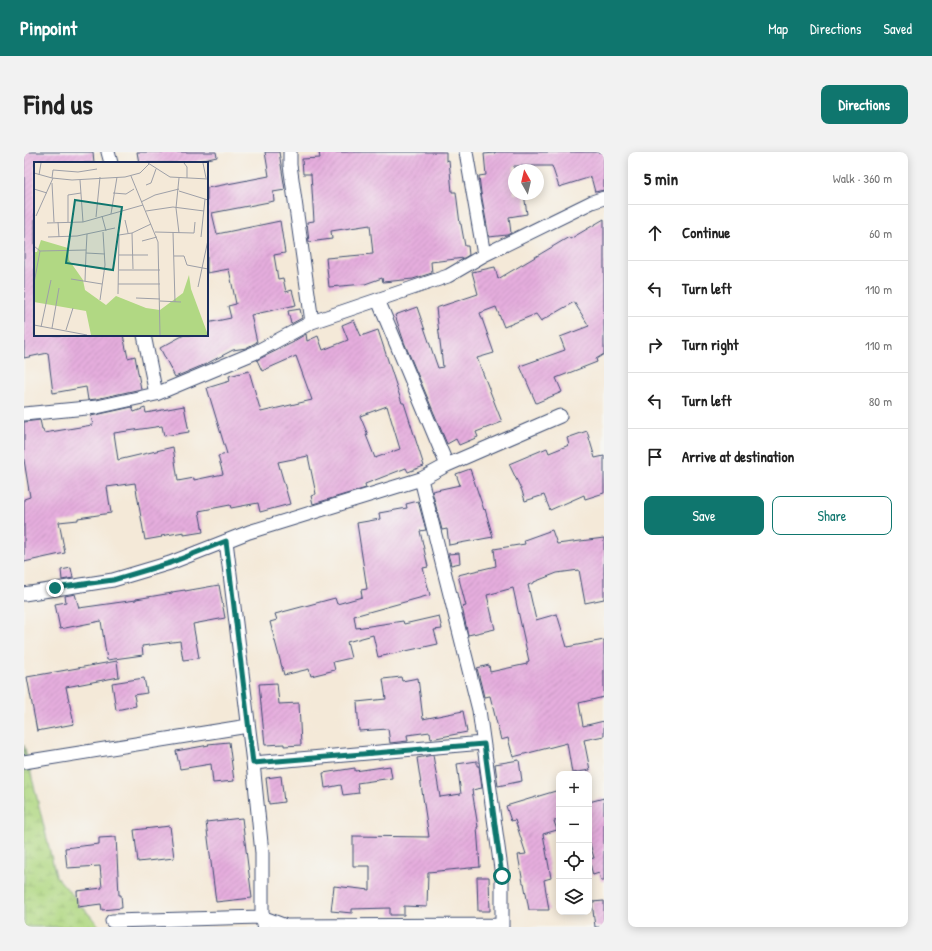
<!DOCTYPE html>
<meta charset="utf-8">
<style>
body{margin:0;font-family:"Patrick Hand",sans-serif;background:#f2f2f2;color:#222}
.controls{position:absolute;right:12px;bottom:12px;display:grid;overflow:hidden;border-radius:8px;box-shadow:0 2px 10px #0003}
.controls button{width:36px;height:36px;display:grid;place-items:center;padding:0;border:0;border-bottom:1px solid #e0e0e0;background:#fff;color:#222;font:20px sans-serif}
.compass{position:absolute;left:484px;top:12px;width:36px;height:36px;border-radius:50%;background:#fff;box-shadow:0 2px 10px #0003;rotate:352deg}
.stop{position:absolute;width:12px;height:12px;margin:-9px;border:3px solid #0f766e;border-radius:50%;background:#fff}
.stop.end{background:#0f766e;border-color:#fff;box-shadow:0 1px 4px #0008}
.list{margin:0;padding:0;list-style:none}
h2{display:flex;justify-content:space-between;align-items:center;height:52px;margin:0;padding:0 16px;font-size:17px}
h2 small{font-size:13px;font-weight:400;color:#767676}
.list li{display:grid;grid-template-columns:26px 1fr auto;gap:12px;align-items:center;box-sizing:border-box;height:56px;padding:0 16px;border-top:1px solid #e0e0e0}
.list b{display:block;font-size:15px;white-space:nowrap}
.list em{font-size:13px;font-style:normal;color:#767676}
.actions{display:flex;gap:8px;padding:12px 16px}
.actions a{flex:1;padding:9px 0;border:1px solid #0f766e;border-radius:8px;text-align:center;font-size:14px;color:#0f766e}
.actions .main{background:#0f766e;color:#fff}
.icon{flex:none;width:22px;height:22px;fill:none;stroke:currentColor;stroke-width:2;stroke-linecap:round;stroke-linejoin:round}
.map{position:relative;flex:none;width:580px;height:775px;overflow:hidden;border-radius:8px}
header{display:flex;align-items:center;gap:24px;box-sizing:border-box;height:56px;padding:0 20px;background:#0f766e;color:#fff}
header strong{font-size:19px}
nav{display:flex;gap:22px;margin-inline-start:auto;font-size:14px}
.intro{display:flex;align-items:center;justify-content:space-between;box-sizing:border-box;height:96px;padding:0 24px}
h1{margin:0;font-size:28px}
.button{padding:10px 18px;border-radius:8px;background:#0f766e;color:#fff;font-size:14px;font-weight:700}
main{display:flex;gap:24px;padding:0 24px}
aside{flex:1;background:#fff;border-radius:8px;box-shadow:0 2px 10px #0003}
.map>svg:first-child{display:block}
.wetland{fill:url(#wetland-marsh);stroke:#668470}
.building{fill:url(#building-hatch);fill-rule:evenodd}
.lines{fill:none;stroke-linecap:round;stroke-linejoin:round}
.street-casing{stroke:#3c4b70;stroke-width:15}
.street{stroke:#fff;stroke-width:13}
.route{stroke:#0f766e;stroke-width:5}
.inset-road{fill:none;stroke:#9d9fa7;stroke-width:1}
.view{fill:#0f766e;fill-opacity:0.15;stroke:#0f766e;stroke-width:2}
.inset-edge{fill:none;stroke:#1b2f5e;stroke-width:2}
</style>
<header>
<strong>Pinpoint</strong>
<nav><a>Map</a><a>Directions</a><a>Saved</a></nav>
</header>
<div class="intro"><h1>Find us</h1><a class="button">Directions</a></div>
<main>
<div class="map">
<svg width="580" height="775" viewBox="0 0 580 775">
<defs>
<pattern id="wetland-marsh" width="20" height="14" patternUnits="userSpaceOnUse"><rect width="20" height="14" fill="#b1d883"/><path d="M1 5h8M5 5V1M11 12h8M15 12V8" fill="none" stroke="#98ba74"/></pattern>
<pattern id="building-hatch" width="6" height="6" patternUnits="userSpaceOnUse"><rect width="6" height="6" fill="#e5addd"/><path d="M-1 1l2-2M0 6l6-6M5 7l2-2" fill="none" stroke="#c495c0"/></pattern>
</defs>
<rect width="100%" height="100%" fill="#f6f6f2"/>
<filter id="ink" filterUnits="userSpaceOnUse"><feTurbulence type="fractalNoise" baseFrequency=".025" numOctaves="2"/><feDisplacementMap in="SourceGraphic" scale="8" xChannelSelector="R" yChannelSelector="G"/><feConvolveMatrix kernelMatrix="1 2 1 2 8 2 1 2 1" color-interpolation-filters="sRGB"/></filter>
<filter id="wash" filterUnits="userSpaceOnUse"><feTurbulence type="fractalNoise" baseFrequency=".012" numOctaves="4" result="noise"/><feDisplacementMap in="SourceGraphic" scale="16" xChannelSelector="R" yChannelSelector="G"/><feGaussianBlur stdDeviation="0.9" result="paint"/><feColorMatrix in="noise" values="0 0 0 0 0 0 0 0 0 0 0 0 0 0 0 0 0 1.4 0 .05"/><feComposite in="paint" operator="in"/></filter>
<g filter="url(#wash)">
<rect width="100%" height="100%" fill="#f4e9d8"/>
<path class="wetland" d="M0,593L32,724L76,775H0Z"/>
<g id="blocks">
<path class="building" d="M0,0H69L70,11H11V183H99L104,206L111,204L117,237L72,247L64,248L62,235L29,241L24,201L0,206Z
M113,0H192L193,5L165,11H115Z
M241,0H255L261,38L249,40L250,49L188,61L193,82L256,69L261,101L250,103L254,127L259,126L262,140L268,138L272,153L227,163L233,190L222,196L209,198L182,212L151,225L136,196L160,183H183V171L207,166L204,154L212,152L205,117L183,121V36L245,24Z
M295,0H422V9L425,8L428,40H432L436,72H437L441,94H444L445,103L440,106L407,110L408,121L389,127L359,130L358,126L341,132L305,135L302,106L349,102L346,73L307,79L308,87L285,90L283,70L290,69L287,22H279L278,7L296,6Z
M471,0H580V38L571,40L567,25L535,35L528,14H490V42H500L503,62L485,65L487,81L483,83L465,85L457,41L455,24L462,23L460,2L471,1Z
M580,67V202L572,207L573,210L532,226L538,240L512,251L496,214L541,198L536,185L565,174L550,150L517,169L512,162L480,175L472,155L456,161L470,201L453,206L478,270L452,280L454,285L435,293L432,287L423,292L380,190L371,163L393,155L414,216L419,215L412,156L454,142L448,120L471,115L474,127L545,85L546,87Z
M276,157L278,166L267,172L264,159Z
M330,168L337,184L354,178L378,251H380L400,314L384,320L382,316L341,332L342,336L289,352L287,344L292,342L284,304L254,310L266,352L236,360L234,351L207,356L206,353L175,359L179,380L160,383V380L137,384L138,385L121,388L111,331L83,335L87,361L54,366V368L35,370L41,401L0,410V347L6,345L0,308V270L16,268L18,277H19L20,281L68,273H69L67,264L108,255L110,260L121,256L122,261L160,254L165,280L140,284L138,274L90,281L94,308L149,295L154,329L170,326V328L199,322L194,304L203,302L183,236L206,229L205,224L225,219L237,260L288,248L272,204L238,219L233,208L270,190V189L282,182L283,189L294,184L299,198L324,188L318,173ZM363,254L376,297L351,306L342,283H344L336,264Z
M563,279L571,306L580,304V341L561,347L560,343L526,358L520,343L501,349L498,339L485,312L523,296L525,301L545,293L543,286Z
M446,317L460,358L461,357L469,385L425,393L423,377L418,378L408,339L436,333L432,322Z
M394,349L402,378L396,379L404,415L399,416L406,443L330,464L332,476L379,469L380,472L415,464L418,477L410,478L414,492L354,505L349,483L323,490L327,506L309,510L311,518L287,524L285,517L260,523L246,470L253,468L251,462L311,446L313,452L338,445L337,438L343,437L333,371L356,367L355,361L383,356L382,352Z
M528,378L533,392L580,386V447L561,451L555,418L533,421L510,430V431L504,433L512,468L533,462L543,495L580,488V545L555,551L559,574L580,569V584L560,588L566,618L548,621L543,591L489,605L484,586L477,588L466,544L460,545L453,516L465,513L466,520L503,512V510L505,509L489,436L463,443L471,477L444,483L438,455L442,454L434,423L472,414L470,397L501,392L500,388Z
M435,401L436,411L427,413L424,402Z
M47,416L49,426L38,428L37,418Z
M195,433L201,466L169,472L175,506L159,508L156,489L118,494L119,503L83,508L77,469L36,477L31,452L42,450L41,444L51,442L55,456L112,448V447L148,441V440L161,438V439Z
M93,509L95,525L42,535L50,572L13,579L3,525Z
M377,525L378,529L394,526L399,567L439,559L443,580L407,587L406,580L383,583L384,589L366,591L364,577L335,579L333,550L362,547L359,527Z
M120,526L123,541L110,543L112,554L92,558L88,531Z
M253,531L255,552L275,551L277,593L260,594V592L241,593L235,532Z
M205,590L210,629L189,631L187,612L156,617L152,599L185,593L184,592Z
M409,603L416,645L437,642L433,612L453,609V614H455L458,636L448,638L454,675H453L456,715L404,720L403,755L380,754V763H366V756L328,757V761L307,759L310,734L346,738V714H329V684L405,685L393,606Z
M495,608L498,629L474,634L471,612Z
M366,614L368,626L333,631L335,641L319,643L317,633L301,636L299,621L331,616V619Z
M257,624L260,650L245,652L242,626Z
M535,638V668L530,669L533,678L519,682L527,726L520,728L525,758H505L500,731H499L494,703L502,702L491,668L487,669L482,654Z
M580,646V729H577L575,721L569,723L565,708V707L570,706L565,688V650Z
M218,666L228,746L192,750L182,670Z
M146,674L150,706L114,710L110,678Z
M92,685L95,743H97L98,756L78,758L77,752L54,755L53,739L78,736L76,714L43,716L41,696L75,692V686Z
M453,725H465L466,759H454Z
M580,749V775H571L568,750Z"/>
</g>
</g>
<g filter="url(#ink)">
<use href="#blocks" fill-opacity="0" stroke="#3c4b70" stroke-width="1"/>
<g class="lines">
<defs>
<path id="street" d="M84,0L87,11
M266,0V13L288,170
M442,0L460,103
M354,148L423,313
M120,183L132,242
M0,262L73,255L132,242L230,201L288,170L424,124L460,103L568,50L580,46
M397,327L455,558L478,724V775
M202,389L229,611L459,591
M0,442L89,428L146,411L225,380L397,327L423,313L536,264
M0,610L224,574
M229,611L238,701V765L239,773
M88,769L238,765L262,774L478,773"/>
</defs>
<use href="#street" class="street-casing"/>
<use href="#street" class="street"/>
</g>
</g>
<g class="lines" filter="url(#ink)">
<path class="route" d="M31,436L89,428L146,411L202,389L229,611L460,592L478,724"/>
</g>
<g transform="translate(10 10)">
<rect width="174" height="174" fill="#f4e9d8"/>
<path d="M7,78L34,86L35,98L49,118L51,128L72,143L82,134L112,146L126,148L149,131L155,113L157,127L174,173H57L52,149L0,140V90H3Z" fill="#b1d883"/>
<path class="inset-road" d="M114,1L136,15L174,17M150,1L153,5V16M169,1L172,16M0,11L18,16L38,18L91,15L106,11L115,2M5,13L7,1M97,14L124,80L126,173M18,16L19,8L44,10L63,7M145,16L142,46L145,71M46,18L49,60M18,21L20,60M112,23L117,21L122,7M0,27L13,31M145,29L174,38M79,31L92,32L100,27M107,40L121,33L145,27M112,49L139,45L170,49M77,52L83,15M2,54L19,16M68,54L72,69M62,55L66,15M91,58L94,71M24,60L25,75M34,60V33L47,31M13,61L49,60L109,43M121,70L160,71L161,60M139,70L141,140M98,71L99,107M53,72L52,91L71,92M14,75L43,74L81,66M167,75L171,37M108,79L123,75M0,84L6,89L0,121M6,89L52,88M85,93H114M140,94H150L153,103L174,107M39,102L71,107M85,108H126M37,117L68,122M51,119L52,91M84,122H126M164,125L174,78M84,132L85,73L98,71L117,62M102,136L126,137M66,138L71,103L69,70M126,139L147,140M0,163L53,173M7,165L17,118M18,166L25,126M32,168L39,146"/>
<path class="view" d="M41,38L88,45L79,108L32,101Z"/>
<rect width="174" height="174" class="inset-edge"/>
</g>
</svg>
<div class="controls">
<button>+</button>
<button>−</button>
<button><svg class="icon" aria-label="locate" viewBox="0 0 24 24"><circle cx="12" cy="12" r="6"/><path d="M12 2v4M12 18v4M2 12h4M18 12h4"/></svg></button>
<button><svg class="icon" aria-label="layers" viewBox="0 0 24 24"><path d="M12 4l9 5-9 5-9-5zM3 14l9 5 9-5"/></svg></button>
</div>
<svg class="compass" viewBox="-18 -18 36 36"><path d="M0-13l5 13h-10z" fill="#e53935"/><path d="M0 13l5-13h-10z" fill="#767676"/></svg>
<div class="stop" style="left:478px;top:724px"></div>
<div class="stop end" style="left:31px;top:436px"></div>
</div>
<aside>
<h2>5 min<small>Walk · 360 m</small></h2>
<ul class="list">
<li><svg class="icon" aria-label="ahead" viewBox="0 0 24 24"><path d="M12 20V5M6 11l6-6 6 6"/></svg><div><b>Continue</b></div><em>60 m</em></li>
<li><svg class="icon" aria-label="left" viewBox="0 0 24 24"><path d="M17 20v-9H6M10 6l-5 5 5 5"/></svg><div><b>Turn left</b></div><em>110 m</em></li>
<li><svg class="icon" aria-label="right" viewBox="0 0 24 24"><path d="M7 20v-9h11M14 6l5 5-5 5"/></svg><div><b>Turn right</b></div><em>110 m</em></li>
<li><svg class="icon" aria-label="left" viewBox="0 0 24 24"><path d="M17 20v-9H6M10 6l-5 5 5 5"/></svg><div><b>Turn left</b></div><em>80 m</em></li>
<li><svg class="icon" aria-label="arrive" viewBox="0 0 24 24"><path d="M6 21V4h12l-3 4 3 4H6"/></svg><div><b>Arrive at destination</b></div></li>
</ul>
<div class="actions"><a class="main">Save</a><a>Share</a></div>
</aside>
</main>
